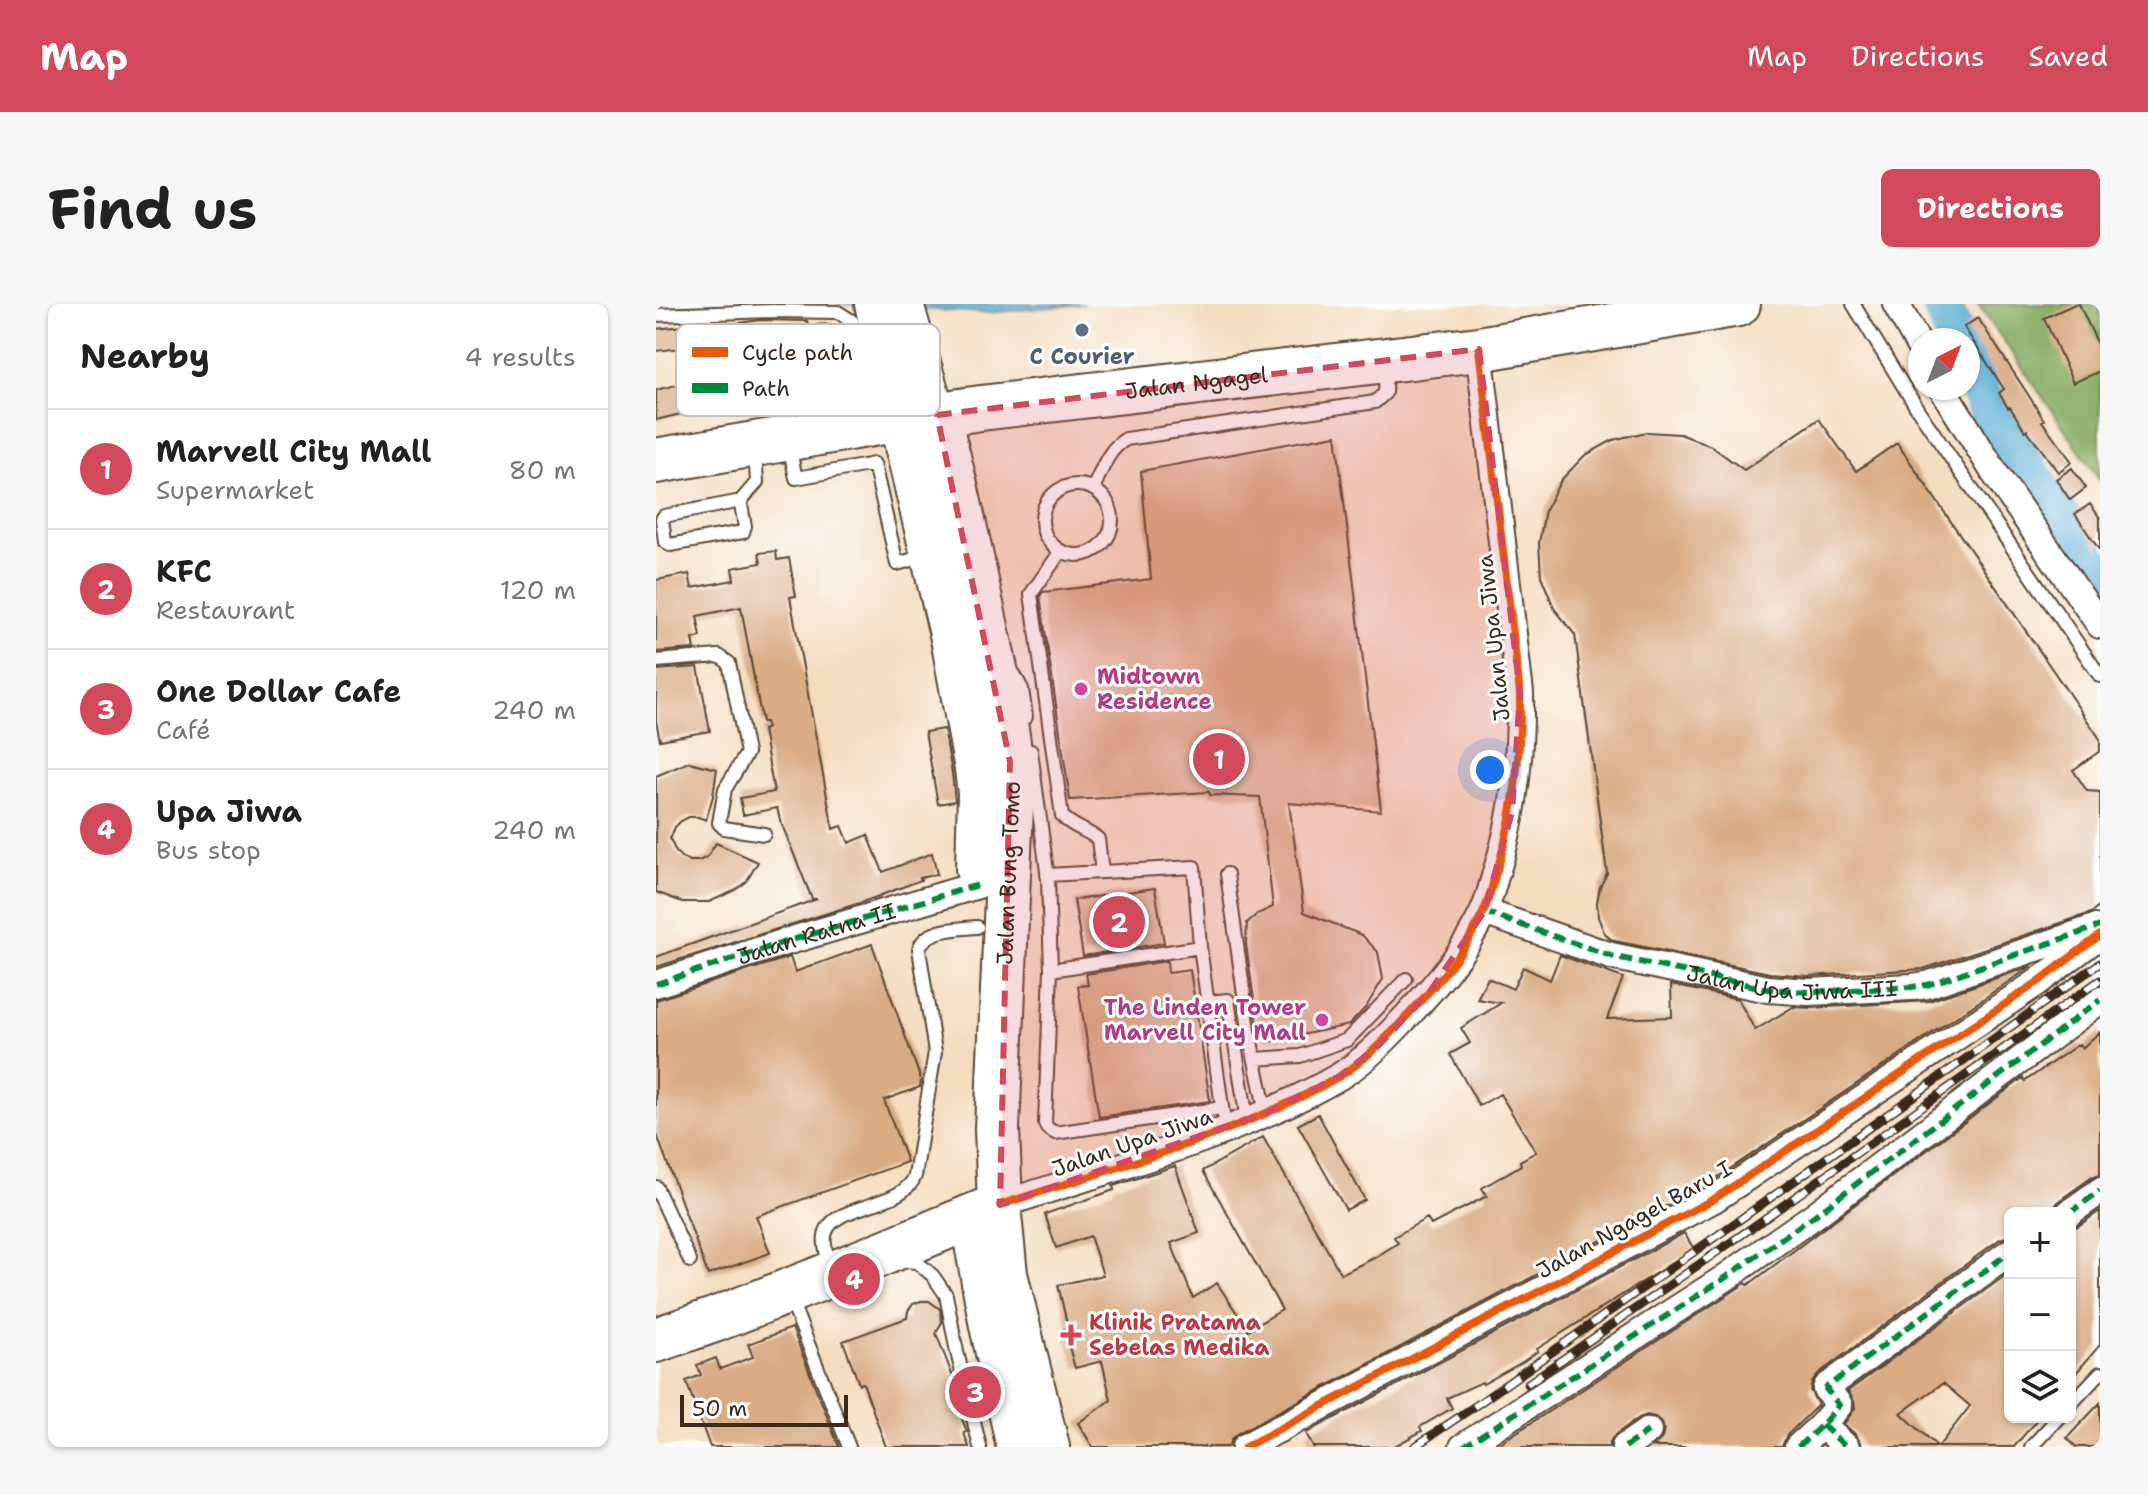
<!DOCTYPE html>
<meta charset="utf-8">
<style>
body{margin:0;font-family:"Shantell Sans",sans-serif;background:#f6f6f6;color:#222}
.controls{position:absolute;right:24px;bottom:24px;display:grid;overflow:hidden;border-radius:12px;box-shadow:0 2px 6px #0004}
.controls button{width:72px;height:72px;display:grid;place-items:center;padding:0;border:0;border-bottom:2px solid #e0e0e0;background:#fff;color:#222;font:40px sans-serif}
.compass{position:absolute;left:1252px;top:24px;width:72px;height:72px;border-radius:50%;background:#fff;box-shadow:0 2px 6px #0004;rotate:42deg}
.scale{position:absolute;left:24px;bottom:20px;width:168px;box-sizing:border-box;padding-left:8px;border:4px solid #3b2a1e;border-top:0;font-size:22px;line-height:28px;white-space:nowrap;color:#3b2a1e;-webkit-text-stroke:6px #fff;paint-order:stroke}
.you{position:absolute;left:834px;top:466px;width:28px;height:28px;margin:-20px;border:6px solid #fff;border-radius:50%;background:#1a73e8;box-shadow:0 0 0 12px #1a73e833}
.badge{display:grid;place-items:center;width:52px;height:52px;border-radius:50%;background:#d1495b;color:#fff;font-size:26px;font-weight:700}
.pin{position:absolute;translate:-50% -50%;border:4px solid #fff;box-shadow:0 2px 8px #0006}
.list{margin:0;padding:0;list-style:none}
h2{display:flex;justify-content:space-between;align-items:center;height:104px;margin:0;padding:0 32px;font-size:34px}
h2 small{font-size:26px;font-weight:400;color:#767676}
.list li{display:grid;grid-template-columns:52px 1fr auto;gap:24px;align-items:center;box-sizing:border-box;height:120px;padding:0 32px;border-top:2px solid #e0e0e0}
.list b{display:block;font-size:30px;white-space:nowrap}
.list p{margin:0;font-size:26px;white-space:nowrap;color:#767676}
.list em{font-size:26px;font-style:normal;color:#767676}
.icon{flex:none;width:44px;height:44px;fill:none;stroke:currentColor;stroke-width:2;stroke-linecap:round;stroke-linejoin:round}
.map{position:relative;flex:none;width:1444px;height:1143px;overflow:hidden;border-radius:12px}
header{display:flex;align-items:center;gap:48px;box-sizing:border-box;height:112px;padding:0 40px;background:#d1495b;color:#fff}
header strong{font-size:38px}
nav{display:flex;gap:44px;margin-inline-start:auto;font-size:28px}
.intro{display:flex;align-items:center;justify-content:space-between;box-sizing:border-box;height:192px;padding:0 48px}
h1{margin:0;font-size:56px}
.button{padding:20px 36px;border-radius:12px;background:#d1495b;color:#fff;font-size:28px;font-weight:700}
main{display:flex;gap:48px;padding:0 48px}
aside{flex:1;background:#fff;border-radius:12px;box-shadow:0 2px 6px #0004}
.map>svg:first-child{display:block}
.forest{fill:#87ac62;stroke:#616b40;stroke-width:2}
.water{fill:#55aad1;stroke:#486a78;stroke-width:2}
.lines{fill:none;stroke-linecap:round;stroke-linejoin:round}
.river{stroke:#55aad1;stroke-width:40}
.building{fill:#d9ac84}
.lane-casing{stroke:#574536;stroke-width:16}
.street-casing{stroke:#574536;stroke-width:30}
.secondary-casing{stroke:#574536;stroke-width:40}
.primary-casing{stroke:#574536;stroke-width:44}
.highway-casing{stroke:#574536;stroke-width:48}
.lane{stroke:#fff;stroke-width:12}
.street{stroke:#fff;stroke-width:26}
.secondary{stroke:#fff;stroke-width:36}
.primary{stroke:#fff;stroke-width:40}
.highway{stroke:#fff;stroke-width:44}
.rail-casing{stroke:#3b2a1e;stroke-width:9}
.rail{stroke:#fff;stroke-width:6;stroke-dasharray:18;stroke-linecap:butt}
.quiet{stroke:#00873e;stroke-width:6;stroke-dasharray:12 6;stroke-linecap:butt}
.cycleway-casing{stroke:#fff;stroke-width:13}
.cycleway{stroke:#e8590c;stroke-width:8}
.marked{fill:#d1495b;fill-opacity:0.2;stroke:#d1495b;stroke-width:6;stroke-dasharray:16 10;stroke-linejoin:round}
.service-dot{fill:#5c6f8a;stroke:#fff;stroke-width:3}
.hotel-dot{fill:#d1479c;stroke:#fff;stroke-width:3}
.health-dot{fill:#e0444e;stroke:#fff;stroke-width:3}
.labels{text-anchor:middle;stroke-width:6;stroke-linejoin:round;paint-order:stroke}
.service-label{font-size:22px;font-weight:bold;fill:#4e5e75;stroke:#fff}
.street-label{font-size:22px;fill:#3b2a1e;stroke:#fff}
.hotel-label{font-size:22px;font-weight:bold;fill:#b23c85;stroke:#fff;text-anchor:start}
.health-label{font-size:22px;font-weight:bold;fill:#be3a42;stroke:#fff;text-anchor:start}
.key{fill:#fff;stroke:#c4bfbc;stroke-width:2}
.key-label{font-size:22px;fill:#3b2a1e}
</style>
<header>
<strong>Map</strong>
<nav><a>Map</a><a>Directions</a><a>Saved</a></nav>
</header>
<div class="intro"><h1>Find us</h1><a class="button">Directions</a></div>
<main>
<aside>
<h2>Nearby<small>4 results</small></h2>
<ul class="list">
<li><span class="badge">1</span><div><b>Marvell City Mall</b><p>Supermarket</p></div><em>80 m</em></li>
<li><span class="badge">2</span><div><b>KFC</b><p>Restaurant</p></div><em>120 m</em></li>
<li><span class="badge">3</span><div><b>One Dollar Cafe</b><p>Café</p></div><em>240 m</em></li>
<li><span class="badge">4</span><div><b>Upa Jiwa</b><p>Bus stop</p></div><em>240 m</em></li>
</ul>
</aside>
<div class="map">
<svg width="1444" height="1143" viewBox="0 0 1444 1143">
<rect width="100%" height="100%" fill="#fff"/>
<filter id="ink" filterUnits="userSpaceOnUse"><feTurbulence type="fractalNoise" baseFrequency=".0125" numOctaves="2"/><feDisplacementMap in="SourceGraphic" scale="16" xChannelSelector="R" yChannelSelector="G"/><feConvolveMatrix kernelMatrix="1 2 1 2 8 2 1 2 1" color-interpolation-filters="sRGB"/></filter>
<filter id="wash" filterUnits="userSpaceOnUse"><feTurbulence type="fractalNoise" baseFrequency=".006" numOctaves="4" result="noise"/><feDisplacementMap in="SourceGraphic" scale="32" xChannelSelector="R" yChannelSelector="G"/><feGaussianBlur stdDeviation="1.8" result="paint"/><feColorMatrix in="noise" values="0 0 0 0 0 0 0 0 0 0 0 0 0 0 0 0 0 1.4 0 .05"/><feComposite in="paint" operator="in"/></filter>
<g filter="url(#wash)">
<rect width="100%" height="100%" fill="#f4ddbf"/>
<path class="forest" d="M1322,0H1444V176Z"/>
<path class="water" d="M181,0H429L331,9Z"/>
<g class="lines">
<path class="river" d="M1285,0L1301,36
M1312,61L1333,108L1444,271"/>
</g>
<g id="blocks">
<path class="building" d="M1419,0H1423L1444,45V67L1417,79L1388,14Z
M1322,14L1373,92L1388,116L1386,117L1416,158L1402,168L1371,126L1369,127L1354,103L1352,104L1343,89L1348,85L1308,23Z
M104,16L151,17L152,21L174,20L180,80L146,90L148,103L111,108L110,104L74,108V104L55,107L54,103L0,116V86L49,74L43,42L0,47V25L56,19V23Z
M1163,115L1200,167L1241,139L1444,435V447L1417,466L1431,487L1444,488V602L1435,609L1267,665L1153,672L1114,669L959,637L953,634L948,628L942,613L941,598L944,583L951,569L919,331L898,304L885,272L883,239L889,206L905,176L928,152L957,136L990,128L1024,130L1055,142L1088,166Z
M680,131L725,507L633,499L648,608L706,631L722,648L727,675L710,703L693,721L612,738L603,731L590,640L591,619L601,610L617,603L604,493L554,491L553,488L414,496L384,292L387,288L495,275L485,167Z
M1416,164L1430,184L1414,196L1400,175Z
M1434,200L1444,214V247L1419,210Z
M120,247L121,256L133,254L140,292L134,293L177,525L186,522L193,539L212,531L227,568L276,549L281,570L264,574L265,576L207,598L0,663V653L161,595H156L124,516L121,504L87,511L84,494L118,488L107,426L111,424L109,418H106L85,303L41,312L45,333L37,335L39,345L0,348V276L33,270L36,284L78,276L76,264L105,259L103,249Z
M42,363L54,427L4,436L0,417V366Z
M288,425L296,469L299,497L282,500L269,428Z
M33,458L61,465L57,492L50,516L42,513H33L25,517L19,523L14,535L20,548L26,554L34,557H43L51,553L60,539L102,558L90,578L78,587L53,598H26L0,588V472Z
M499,584L508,639L427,652L418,596Z
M216,640L265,776L264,783L228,796L251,858L100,912L114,949L52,971L0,828V696L134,653L139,668Z
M904,651L967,674L951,715L1016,713L1015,681L1082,695L1099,726L1137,703L1154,704L1273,697L1376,662L1050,881L582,1129L576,1134L572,1143H437L422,1119L455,1096L446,1057L419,1064L408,1025L412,1024L402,981L447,971L434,932L400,944L389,910L458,886L457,882L519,862L543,929L515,939L537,994L561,979L592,1026L626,1006L547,867L607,833L685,970L718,954L742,939L738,933L771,914L775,921L831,892L826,884L865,861L864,857L880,848L844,790L823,802L794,750L814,739L805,724L845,699L821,695L832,674L857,685L867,663L894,676Z
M511,657L512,669L534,666L554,797L443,813L422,682L432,681L430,670Z
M1444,728V871L1435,874L1404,896L1399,902L1397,909H1354V932L1344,935L1162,1070L1156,1078L1154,1086L1162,1101L1131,1131L1126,1143H997L1006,1134L1008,1125L1006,1119L999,1113L991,1111L983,1114L960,1130L955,1136L953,1143H838L1090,979L1092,981L1367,774L1369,777L1423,740L1426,744Z
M662,810L709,896L690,906L642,821Z
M1444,907V1041L1414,1076V925L1422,922Z
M1028,929L1038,945L881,1045L882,1047L868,1057L827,1080L826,1078L791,1094L796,1104L764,1123L766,1127L737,1143H657L650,1129Z
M1354,968V1113H1383L1358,1143H1282L1314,1102L1287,1079L1245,1109L1282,1143H1206L1201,1132L1188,1120L1199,1104L1198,1097L1192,1087Z
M265,997H273L284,1005L286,1018L280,1029L300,1081L305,1103L302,1104L311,1128L308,1129L313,1143H230L207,1079L203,1080L187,1037L251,1014L252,1007L257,1000Z
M136,1024L183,1143H54L30,1077L45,1071L41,1061L60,1054L64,1065L97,1053L92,1040Z
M1444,1099V1143H1420L1411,1134Z"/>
</g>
</g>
<g filter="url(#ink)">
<use href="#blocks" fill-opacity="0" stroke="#574536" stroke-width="2"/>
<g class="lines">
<defs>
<path id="lane" d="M1197,0L1262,106L1444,372
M0,11L116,7L182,8L196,17L201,29L191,117
M133,142L140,174L218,160L241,260L272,251
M386 216a35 35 0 1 1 70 0a35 35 0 1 1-70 0Z
M437,185C446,166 451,146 470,135L719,98L729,89L730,63
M80,198L85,201L89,222L87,228L14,241L9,238L6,215L8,212Z
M83,199L101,178L99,148
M405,247L375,290L406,512C416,523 430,526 442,535L446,568
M0,357L63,352L73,359L91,449L69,485L63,519L68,524L108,530
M358,370L366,385L370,413
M375,447L392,575L395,666L389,819L391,824L399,829L566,804
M571,570L594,733L610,809
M391,571L538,563L544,643L567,810
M395,666L544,643
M552,698L572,696L591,816
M599,755L644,752L691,736L750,675
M0,883L34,957
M247,957L261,958L277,972L290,991L301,1048L324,1143
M174,963C172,953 167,942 169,932C174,898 246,906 259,872L279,748L263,645C269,624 302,625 321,623
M134,994L193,1143
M1414,1101L1444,1069
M1375,1143L1403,1113"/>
<g id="street">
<path d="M1240,0L1264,43"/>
<path d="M1286,84L1340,171L1444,321"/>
<path id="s1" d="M828,608L955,652L1112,685L1153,688L1256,683L1271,681L1439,624"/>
<path d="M0,680L126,639L322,581"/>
<path d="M344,901C456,864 581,832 684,772C710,756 731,733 752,711C780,681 809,648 827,609C833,597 836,582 840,569C859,510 865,451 864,389L823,45"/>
<path d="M1413,909L1444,887"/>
<path d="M1166,1121L1190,1143"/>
<path d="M589,1143L1058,895L1382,678L1444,631"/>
<path d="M807,1143L1069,974L1159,911L1444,696"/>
<path d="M969,1143L992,1127"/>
<path d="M1142,1143L1166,1121L1183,1101L1170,1085L1171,1083L1354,948"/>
</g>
<path id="secondary" d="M217,0L245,116
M249,0L281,111"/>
<path id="primary" d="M344,901L351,970L393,1143
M314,912L334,1022L361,1143"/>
<g id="highway">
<path d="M245,116L297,334L321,465L324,489L322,565"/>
<path id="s2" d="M0,157L227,118L325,104L823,45L1082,0"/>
<path id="s3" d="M0,1036L58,1016L176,970L344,901L341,825L356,478C352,417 337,356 324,296C311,234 298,172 281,111"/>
</g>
</defs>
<use href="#lane" class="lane-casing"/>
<use href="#street" class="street-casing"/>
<use href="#secondary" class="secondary-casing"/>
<use href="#primary" class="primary-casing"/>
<use href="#highway" class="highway-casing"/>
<use href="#lane" class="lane"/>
<use href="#street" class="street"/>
<use href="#secondary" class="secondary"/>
<use href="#primary" class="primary"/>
<use href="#highway" class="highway"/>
<defs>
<path id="rail" d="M871,1080L1104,918L1444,676
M758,1143L822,1100L1096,907L1444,659"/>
</defs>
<use href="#rail" class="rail-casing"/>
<use href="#rail" class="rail"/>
<g class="quiet">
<path d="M828,608L955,652L1112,685L1153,688L1256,683L1271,681L1444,622"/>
<path id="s4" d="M0,680L126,639L322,581"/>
<path d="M1413,909L1444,887"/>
<path d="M1166,1121L1190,1143"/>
<path d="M807,1143L1069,974L1159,911L1444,696"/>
<path d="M969,1143L992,1127"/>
<path d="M1142,1143L1166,1121L1183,1101L1170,1085L1171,1083L1354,948"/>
</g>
<defs>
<path id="cycleway" d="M344,901C456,864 581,832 684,772C710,756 731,733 752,711C780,681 809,648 827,609C833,597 836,582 840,569C859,510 865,451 864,389L823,45
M589,1143L1058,895L1382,678L1444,631"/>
</defs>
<use href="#cycleway" class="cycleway-casing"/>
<use href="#cycleway" class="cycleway"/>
</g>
</g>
<path class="marked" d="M823,45L864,389L856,508L828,608L775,686L722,742L684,772L610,809L344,901L354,458L281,111Z"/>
<circle class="service-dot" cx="426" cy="26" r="8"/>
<g class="hotel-dot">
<circle cx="425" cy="385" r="8"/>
<circle cx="666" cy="716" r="8"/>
</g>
<path class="health-dot" d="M411 1019h8v8h8v8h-8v8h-8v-8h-8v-8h8z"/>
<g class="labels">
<g class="service-label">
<text x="426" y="60">C Courier</text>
</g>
<g class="street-label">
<text dy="8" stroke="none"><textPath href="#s2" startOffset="546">Jalan Ngagel</textPath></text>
<text transform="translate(837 334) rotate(-96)" y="8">Jalan Upa Jiwa</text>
<text dy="8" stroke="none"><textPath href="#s3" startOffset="702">Jalan Bung Tomo</textPath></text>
<text dy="8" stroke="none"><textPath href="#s4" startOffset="168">Jalan Ratna II</textPath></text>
<text dy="8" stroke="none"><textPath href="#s1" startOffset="318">Jalan Upa Jiwa III</textPath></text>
<text transform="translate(476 838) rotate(-19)" y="8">Jalan Upa Jiwa</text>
<text transform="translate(978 915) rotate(-29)" y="8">Jalan Ngagel Baru I</text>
</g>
<g class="hotel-label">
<text x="441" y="380">Midtown<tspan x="441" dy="25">Residence</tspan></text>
<text x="650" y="711" text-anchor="end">The Linden Tower<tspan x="650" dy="25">Marvell City Mall</tspan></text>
</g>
<g class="health-label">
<text x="433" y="1026">Klinik Pratama<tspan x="433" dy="25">Sebelas Medika</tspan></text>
</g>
</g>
<rect x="20" y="20" width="264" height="92" rx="12" class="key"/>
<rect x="36" y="43" width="36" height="10" fill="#e8590c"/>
<rect x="36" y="79" width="36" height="10" fill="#00873e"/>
<g class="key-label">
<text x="86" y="56">Cycle path</text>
<text x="86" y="92">Path</text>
</g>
</svg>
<div class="controls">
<button>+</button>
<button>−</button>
<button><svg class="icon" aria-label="layers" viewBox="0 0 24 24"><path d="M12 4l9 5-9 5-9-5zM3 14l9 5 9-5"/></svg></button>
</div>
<svg class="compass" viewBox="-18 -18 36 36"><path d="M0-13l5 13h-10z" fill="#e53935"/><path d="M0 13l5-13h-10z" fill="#767676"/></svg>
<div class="scale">50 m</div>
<div class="you"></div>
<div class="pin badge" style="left:563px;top:455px">1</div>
<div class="pin badge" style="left:463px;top:618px">2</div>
<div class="pin badge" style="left:319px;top:1088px">3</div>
<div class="pin badge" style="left:198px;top:975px">4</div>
</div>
</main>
